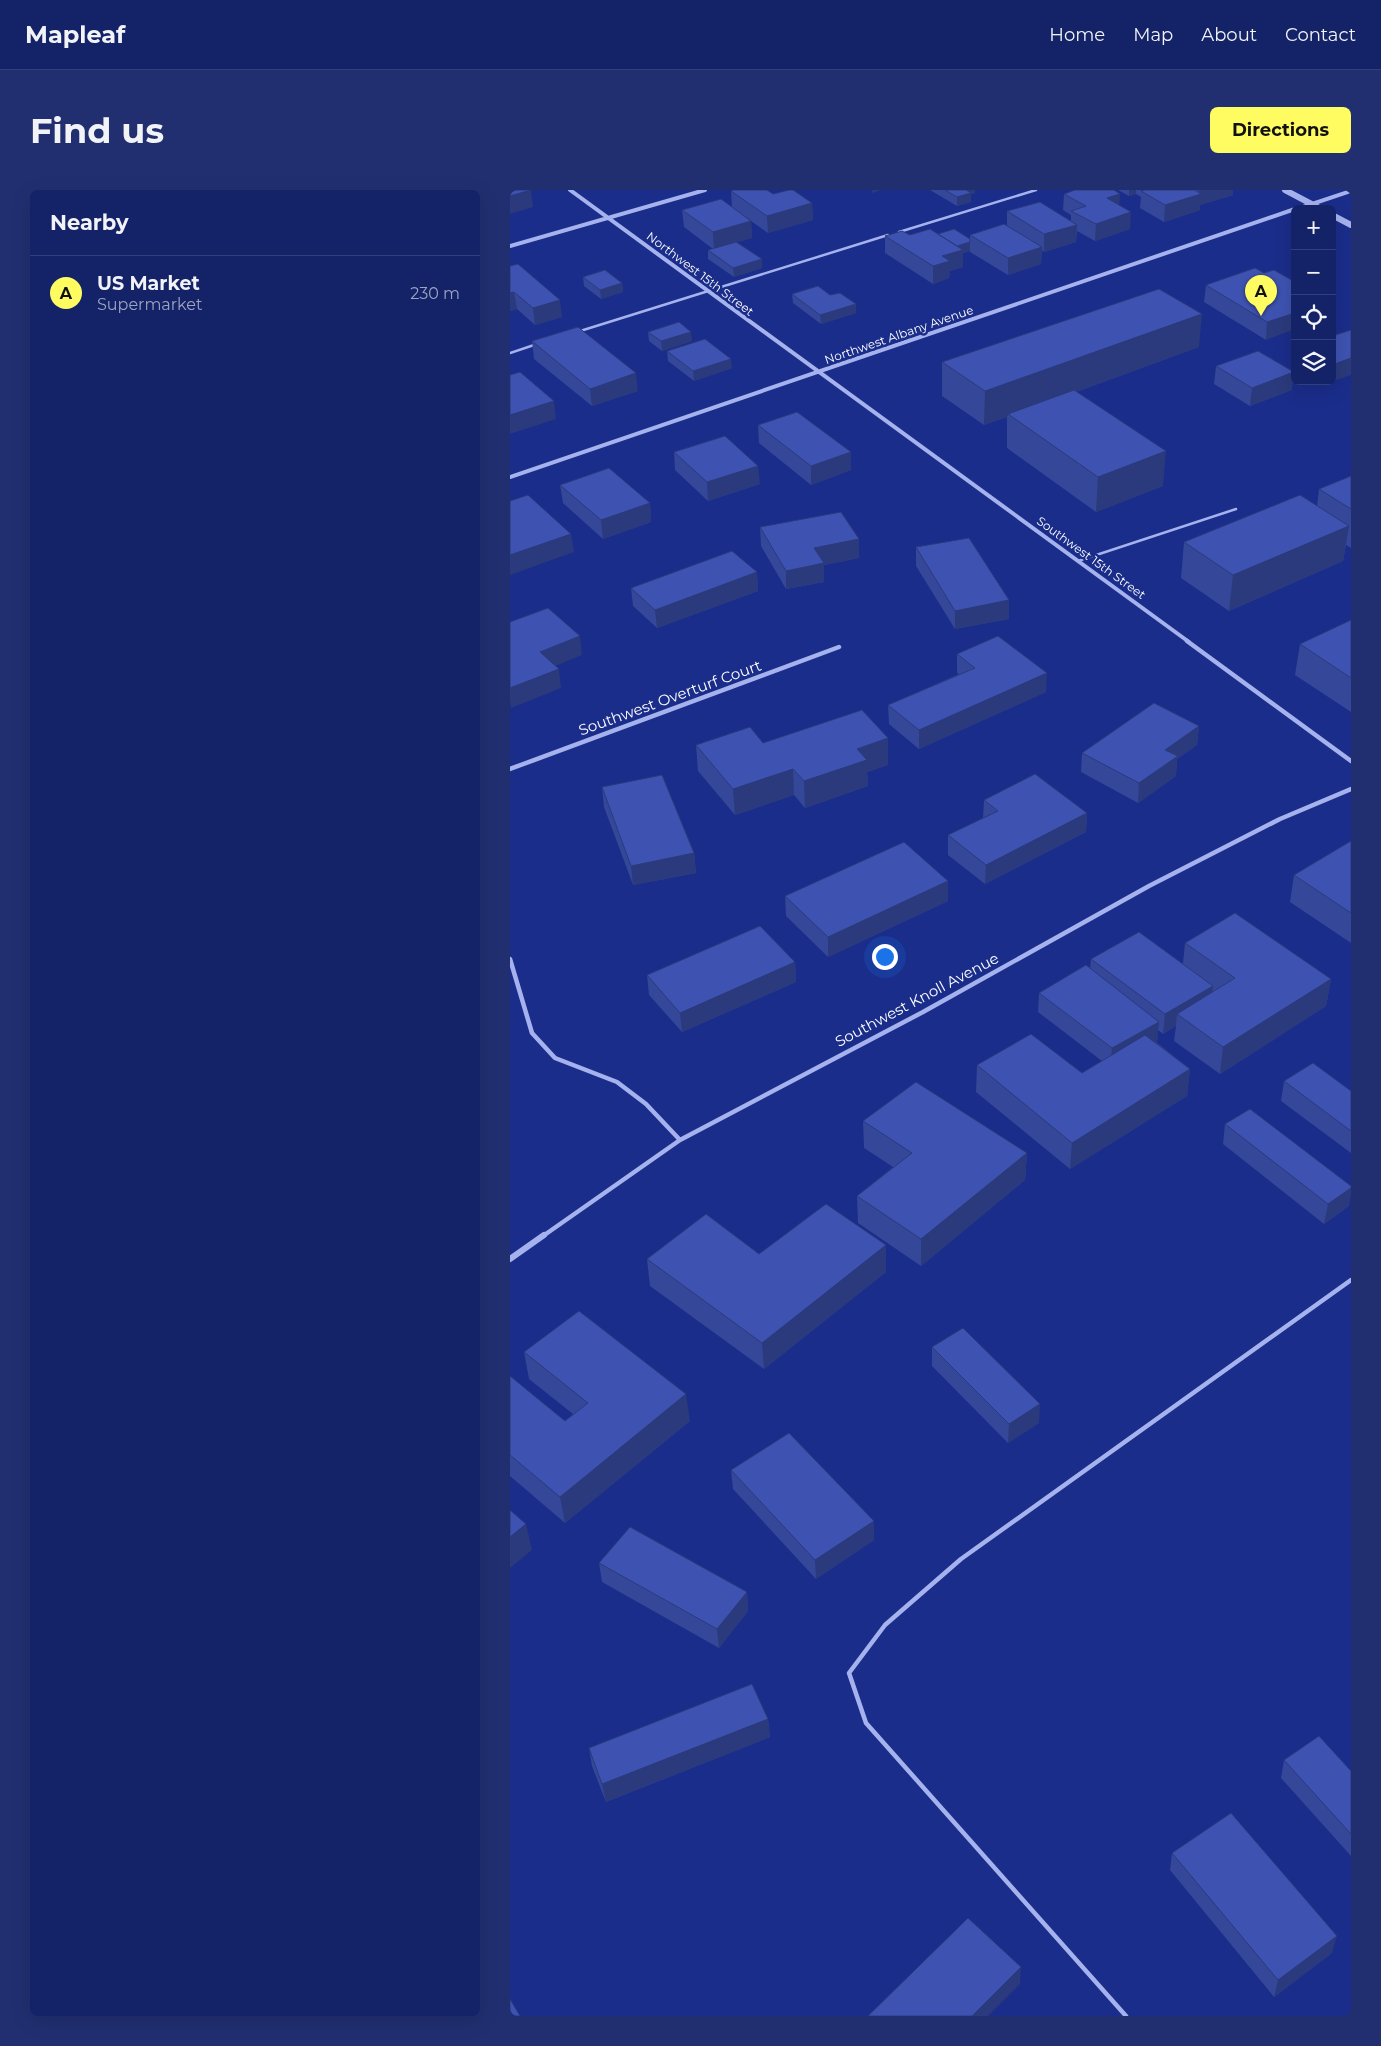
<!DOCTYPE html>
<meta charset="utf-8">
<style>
body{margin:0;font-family:Montserrat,sans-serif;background:#212f71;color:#f1f3f6}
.controls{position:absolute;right:15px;top:15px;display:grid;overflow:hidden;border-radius:8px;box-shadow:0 5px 20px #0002}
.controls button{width:45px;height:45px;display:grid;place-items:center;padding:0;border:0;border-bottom:1px solid #333f7c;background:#142268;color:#f1f3f6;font:25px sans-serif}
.you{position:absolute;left:374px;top:766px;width:18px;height:18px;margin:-12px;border:4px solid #fff;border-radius:50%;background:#1a73e8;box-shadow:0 0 0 8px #1a73e833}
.badge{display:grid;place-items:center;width:32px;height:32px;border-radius:50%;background:#fffc61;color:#111;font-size:16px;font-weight:700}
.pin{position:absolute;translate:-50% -41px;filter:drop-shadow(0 1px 2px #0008)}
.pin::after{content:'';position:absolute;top:26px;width:18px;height:15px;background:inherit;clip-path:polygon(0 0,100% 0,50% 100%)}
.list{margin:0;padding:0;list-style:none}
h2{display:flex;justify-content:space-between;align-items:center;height:65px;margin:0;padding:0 20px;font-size:21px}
h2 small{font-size:16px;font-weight:400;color:#9da4c0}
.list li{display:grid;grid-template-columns:32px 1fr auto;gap:15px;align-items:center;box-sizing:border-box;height:75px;padding:0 20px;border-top:1px solid #333f7c}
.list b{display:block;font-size:19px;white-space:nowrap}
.list p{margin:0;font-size:16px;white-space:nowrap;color:#9da4c0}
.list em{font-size:16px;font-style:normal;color:#9da4c0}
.icon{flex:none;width:28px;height:28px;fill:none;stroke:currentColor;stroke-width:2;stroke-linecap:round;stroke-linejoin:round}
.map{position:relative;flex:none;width:841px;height:1826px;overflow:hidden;border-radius:8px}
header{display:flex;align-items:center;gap:30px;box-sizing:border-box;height:70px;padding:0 25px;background:#142268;border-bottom:1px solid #333f7c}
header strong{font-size:24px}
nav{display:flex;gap:28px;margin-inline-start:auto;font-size:18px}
.intro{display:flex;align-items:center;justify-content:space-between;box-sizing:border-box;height:120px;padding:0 30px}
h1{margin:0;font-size:35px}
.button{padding:12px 22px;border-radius:8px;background:#fffc61;color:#111;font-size:18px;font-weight:700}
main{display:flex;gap:30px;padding:0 30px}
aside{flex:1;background:#142268;border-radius:8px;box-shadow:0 5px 20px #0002}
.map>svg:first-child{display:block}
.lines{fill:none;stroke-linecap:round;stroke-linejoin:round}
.service-far1{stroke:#a5b2ed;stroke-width:2.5}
.service{stroke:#a5b2ed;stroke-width:4.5}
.minor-far2{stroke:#a5b2ed;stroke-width:4}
.minor-far1{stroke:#a5b2ed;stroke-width:4.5}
.minor{stroke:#a5b2ed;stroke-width:6}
.tertiary{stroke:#a5b2ed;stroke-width:6}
.wall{fill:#354798}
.shaded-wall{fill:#2b3a7c}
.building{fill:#3e53b1;stroke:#2b3a7c}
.labels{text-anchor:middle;stroke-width:5;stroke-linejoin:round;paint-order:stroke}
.far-street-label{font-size:12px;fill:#fff;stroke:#1a2d8a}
.street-label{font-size:15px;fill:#fff;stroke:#1a2d8a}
</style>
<header>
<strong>Mapleaf</strong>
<nav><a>Home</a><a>Map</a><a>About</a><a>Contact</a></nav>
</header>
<div class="intro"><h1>Find us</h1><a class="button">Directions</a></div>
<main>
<aside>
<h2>Nearby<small></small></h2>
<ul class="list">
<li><span class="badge">A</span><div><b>US Market</b><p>Supermarket</p></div><em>230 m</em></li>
</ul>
</aside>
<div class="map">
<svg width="841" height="1826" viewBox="0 0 841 1826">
<rect width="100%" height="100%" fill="#1a2d8a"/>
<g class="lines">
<path class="service-far1" d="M389,42L526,0
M67,142L378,45
M0,163L27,154
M568,371L726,319"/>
<path class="service" d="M616,1826L356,1533L339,1483L375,1435L451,1369L841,1090"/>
<path class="minor-far2" d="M60,0L679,452
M787,19L841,1
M0,56L195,0
M0,287L785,19"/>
<path class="minor-far1" d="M677,451L841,571
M0,579L329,457
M0,769L22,843L45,868L107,892L136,914L170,950
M33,1046L170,950L413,822L639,696L770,629L841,599"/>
<path class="minor" d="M0,1069L34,1045"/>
<path class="tertiary" d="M775,0L811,19
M822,25L841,35"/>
</g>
<path class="wall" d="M420,0H465V3L461,4V12L447,16Z
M608,0H723V5L690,15V20L654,32L630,18L631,7L626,4L619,6Z
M221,1L263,4L302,13L303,30L258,43L241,31L242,48L227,52L252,69V78L224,87L198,69V60L203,59L174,37L172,20L222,17Z
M554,4L610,16L620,39L585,51L567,41L566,52L534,62L532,60L531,74L498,85L460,62V61L453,63V77L440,81L439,88L423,94L375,63V46L428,44L460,49V45L497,36V21L561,31V25L553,20Z
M0,76L52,127L25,135L7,119L0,121Z
M754,83L785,92L756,150L694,112L696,95Z
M73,87L112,93L113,102L91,109L74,96Z
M282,104L320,105L346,114V123L311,134L283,113Z
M138,142L182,151L152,161L139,151Z
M22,151L128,201L82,216L24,169Z
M689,157L566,202L653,296L586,322L497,258V227L474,235L432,206V172Z
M157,161L222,178L184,191L158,171Z
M706,176L782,200L740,216L704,194Z
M248,235L341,262V280L301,295L249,253Z
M164,262L250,294L198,311L165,280Z
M841,286V358L836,355L833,371L719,421L671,388L674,352L807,316L809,299Z
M50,295L140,313L141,332L93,349L53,313Z
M250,337L349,368L314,375V392L276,399L251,356Z
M406,357L499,429L445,439L406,376Z
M247,382L248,401L147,438L123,416L121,398Z
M841,430V522L785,485L790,454Z
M447,464L536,502L409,559L379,534L378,515L449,484L447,483Z
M689,536L687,555L667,569L666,586L628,613L571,582L572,563Z
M378,548V575L357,582L358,596L295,618L284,605L225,625L188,581L186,555Z
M92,597L184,663L186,683L123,695L94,617Z
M474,610L577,623L576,642L475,694L438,665V645L473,628Z
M841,651V753L780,712L784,685Z
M275,706L438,711L318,767L276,726Z
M675,753L821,789L816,816L710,884L664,851L666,836L653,844L648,840L647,852H646L680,879L677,906L560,979L466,902L467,875L572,883L592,871L528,822L529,803L580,779L581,769L673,773Z
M285,772L286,792L172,842L139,805L137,785Z
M774,891L841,901V963L771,911Z
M353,931L517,963L515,990L411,1076L348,1033L347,1006L383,977L354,958Z
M715,934L839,1016L814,1034L713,954Z
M249,1064L376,1082L254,1179L140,1096L137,1069Z
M422,1157L529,1233L498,1253L422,1176Z
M14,1162L180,1231L55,1333L0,1286V1186L55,1231L63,1224L19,1189Z
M221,1280L364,1350L306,1389L223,1299Z
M89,1373L237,1402L238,1421L209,1458L92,1392Z
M258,1529L260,1547L96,1612L82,1576L79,1558Z
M774,1570L841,1581V1666L771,1588Z
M662,1663L822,1763L764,1807L660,1680Z"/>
<path class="shaded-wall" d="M21,0L23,17L0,24V6Z
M362,0H372L362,3Z
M453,0H465V3L461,4V12L447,16V7Z
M619,0H626V4L619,6Z
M689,0H723V5L690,15V20L654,32L655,15L688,5Z
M610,4L609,20L597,8Z
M302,13L303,30L258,43L257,26Z
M621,22L620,39L585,51L586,34Z
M241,31L242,48L204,59L203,42Z
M567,35L566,52L534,62V44Z
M460,52V61L453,63V77L440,81L439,88L423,94V76L432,66L446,57Z
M532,57L531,74L498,85V68Z
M252,69V78L224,87L223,78Z
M112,93L113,102L91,109L90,100Z
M4,102L7,119L0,121V103Z
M50,110L52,127L25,135L23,118Z
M346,114V123L311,134L310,125Z
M785,123V139L756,150L757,132Z
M692,124L689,157L500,226L498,224L497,227L474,235L475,201Z
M181,142L182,151L152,161L151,151Z
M841,168V185L818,193L819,191H822V175Z
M221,169L222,178L184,191L183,181Z
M784,182L782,200L740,216L742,198Z
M126,183L128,201L82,216L80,199Z
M44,211L46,229L0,244V225Z
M656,261L653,296L586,322L588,287Z
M341,262V280L301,295V276Z
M248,276L250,294L198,311L197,292Z
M140,313L141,332L93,349L91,330Z
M839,336L833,371L719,421L723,385Z
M61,344L64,362L0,385V365Z
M349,349V368L314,375V392L276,399V381L304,358Z
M247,382L248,401L147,438L145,420Z
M499,410V429L445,439V421Z
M70,446L72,465L33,481L30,462Z
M49,479L51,498L1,518L0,511V498Z
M537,483L536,502L409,559V540Z
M689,536L687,555L667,569L666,586L628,613L629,593L655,560Z
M378,548V575L357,582L358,596L295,618L294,591L347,559Z
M283,579L284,605L225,625L223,599Z
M577,623L576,642L475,694L476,675Z
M184,663L186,683L123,695L121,676Z
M438,691V711L318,767V747Z
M285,772L286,792L172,842L170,823Z
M821,789L816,816L710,884L713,857Z
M703,796L701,815L667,824L666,836L653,844L655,824Z
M649,832L647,852L600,878L602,858Z
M680,879L677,906L560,979L562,953Z
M517,963L515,990L411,1076V1049Z
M841,998V1004L839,1016L814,1034L818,1014Z
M376,1055V1082L254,1179L252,1153Z
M176,1204L180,1231L55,1333L50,1307Z
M530,1214L529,1233L498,1253L499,1234Z
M364,1331V1350L306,1389L305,1370Z
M16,1334L22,1360L0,1378V1347Z
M237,1402L238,1421L209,1458L207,1439Z
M258,1529L260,1547L96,1612L92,1594Z
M827,1746L822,1763L764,1807L768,1790Z
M511,1777L510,1794L478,1826H462Z"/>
<path class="building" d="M0,0H21L0,6Z
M223,0H257L263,4L279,0H283L302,13L257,26L221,1Z
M435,0H456L461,3L447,7Z
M565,0H604L610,4L597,8L621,22L586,34L561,21L576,16L554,4Z
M635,0H685L691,4L655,15L631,1Z
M211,9L241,31L203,42L172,20Z
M530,12L567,35L534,44L497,21Z
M494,34L532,57L498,68L460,45Z
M420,39L453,60L432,66L440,71L423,76L375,46L392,41L400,45Z
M444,39L460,49V52L447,56L428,44Z
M226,52L252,69L223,78L198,60Z
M8,74L50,110L23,118L4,102L0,103V76Z
M745,78L754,83L764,80L785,92V123L757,132L696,95Z
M95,80L112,93L90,100L73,87Z
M308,96L320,105L330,103L346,114L310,125L282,104Z
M649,99L692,124L475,201L432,172Z
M169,132L181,142L151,151L138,142Z
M68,137L126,183L80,199L22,151Z
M841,140V168L822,175V146Z
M195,149L221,169L183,181L157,161Z
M748,161L784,182L742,198L706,176Z
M10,182L44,211L0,225V185Z
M564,200L656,261L588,287L498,224Z
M287,222L341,262L301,276L248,235Z
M215,246L248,276L197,292L164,262Z
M99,278L140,313L91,330L50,295Z
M841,286V319L809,299Z
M18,305L61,344L0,365V311Z
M790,305L839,336L723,385L674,352Z
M331,322L349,349L304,358L314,373L276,381L250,337Z
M459,348L499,410L445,421L406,357Z
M222,361L247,382L145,420L121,398Z
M38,418L70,446L30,462L49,479L0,498V432Z
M841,430V488L790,454Z
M488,446L537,483L409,540L378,515L465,478L447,464Z
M644,513L689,536L655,560L668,566L629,593L572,563Z
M352,520L378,548L347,559L357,570L294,591L283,579L223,599L186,555L240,537L253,553Z
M525,584L577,623L476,675L438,645L488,621L474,610Z
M152,585L184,663L121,676L92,597Z
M841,651V723L784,685Z
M394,652L438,691L318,747L275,706Z
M725,723L821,789L713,857L667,824L725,788L675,753Z
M250,736L285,772L170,823L137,785Z
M629,742L703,796L655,824L581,769Z
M576,775L649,832L602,858L529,803Z
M521,844L572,883L635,845L680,879L562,953L467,875Z
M803,873L841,901V941L774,891Z
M406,892L517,963L411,1049L347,1006L402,963L353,931Z
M740,919L841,996V998L818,1014L715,934Z
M316,1014L376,1055L252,1153L137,1069L196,1024L249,1064Z
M69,1121L176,1204L50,1307L0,1265V1186L55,1231L78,1213L14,1162Z
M453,1138L530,1214L499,1234L422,1157Z
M279,1243L364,1331L305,1370L221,1280Z
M0,1320L16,1334L0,1347Z
M120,1337L237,1402L207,1439L89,1373Z
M242,1494L258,1529L92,1594L79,1558Z
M809,1546L841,1581V1644L774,1570Z
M721,1623L827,1746L768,1790L662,1663Z
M458,1728L511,1777L462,1826H358Z
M0,1809L10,1826H0Z"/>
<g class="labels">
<g class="far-street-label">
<text transform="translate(190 84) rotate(37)" y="4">Northwest 15th Street</text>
<text transform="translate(389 145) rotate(-19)" y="4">Northwest Albany Avenue</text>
<text transform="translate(581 368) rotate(36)" y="4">Southwest 15th Street</text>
</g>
<g class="street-label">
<text transform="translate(160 508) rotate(-20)" y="5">Southwest Overturf Court</text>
<text transform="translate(407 810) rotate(-28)" y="5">Southwest Knoll Avenue</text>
</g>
</g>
</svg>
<div class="controls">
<button>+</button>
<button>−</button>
<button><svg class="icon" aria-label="locate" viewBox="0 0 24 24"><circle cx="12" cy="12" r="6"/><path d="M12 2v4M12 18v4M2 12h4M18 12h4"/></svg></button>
<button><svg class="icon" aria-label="layers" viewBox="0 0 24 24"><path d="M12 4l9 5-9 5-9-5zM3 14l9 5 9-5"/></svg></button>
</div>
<div class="you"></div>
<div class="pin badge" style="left:751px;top:126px">A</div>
</div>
</main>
